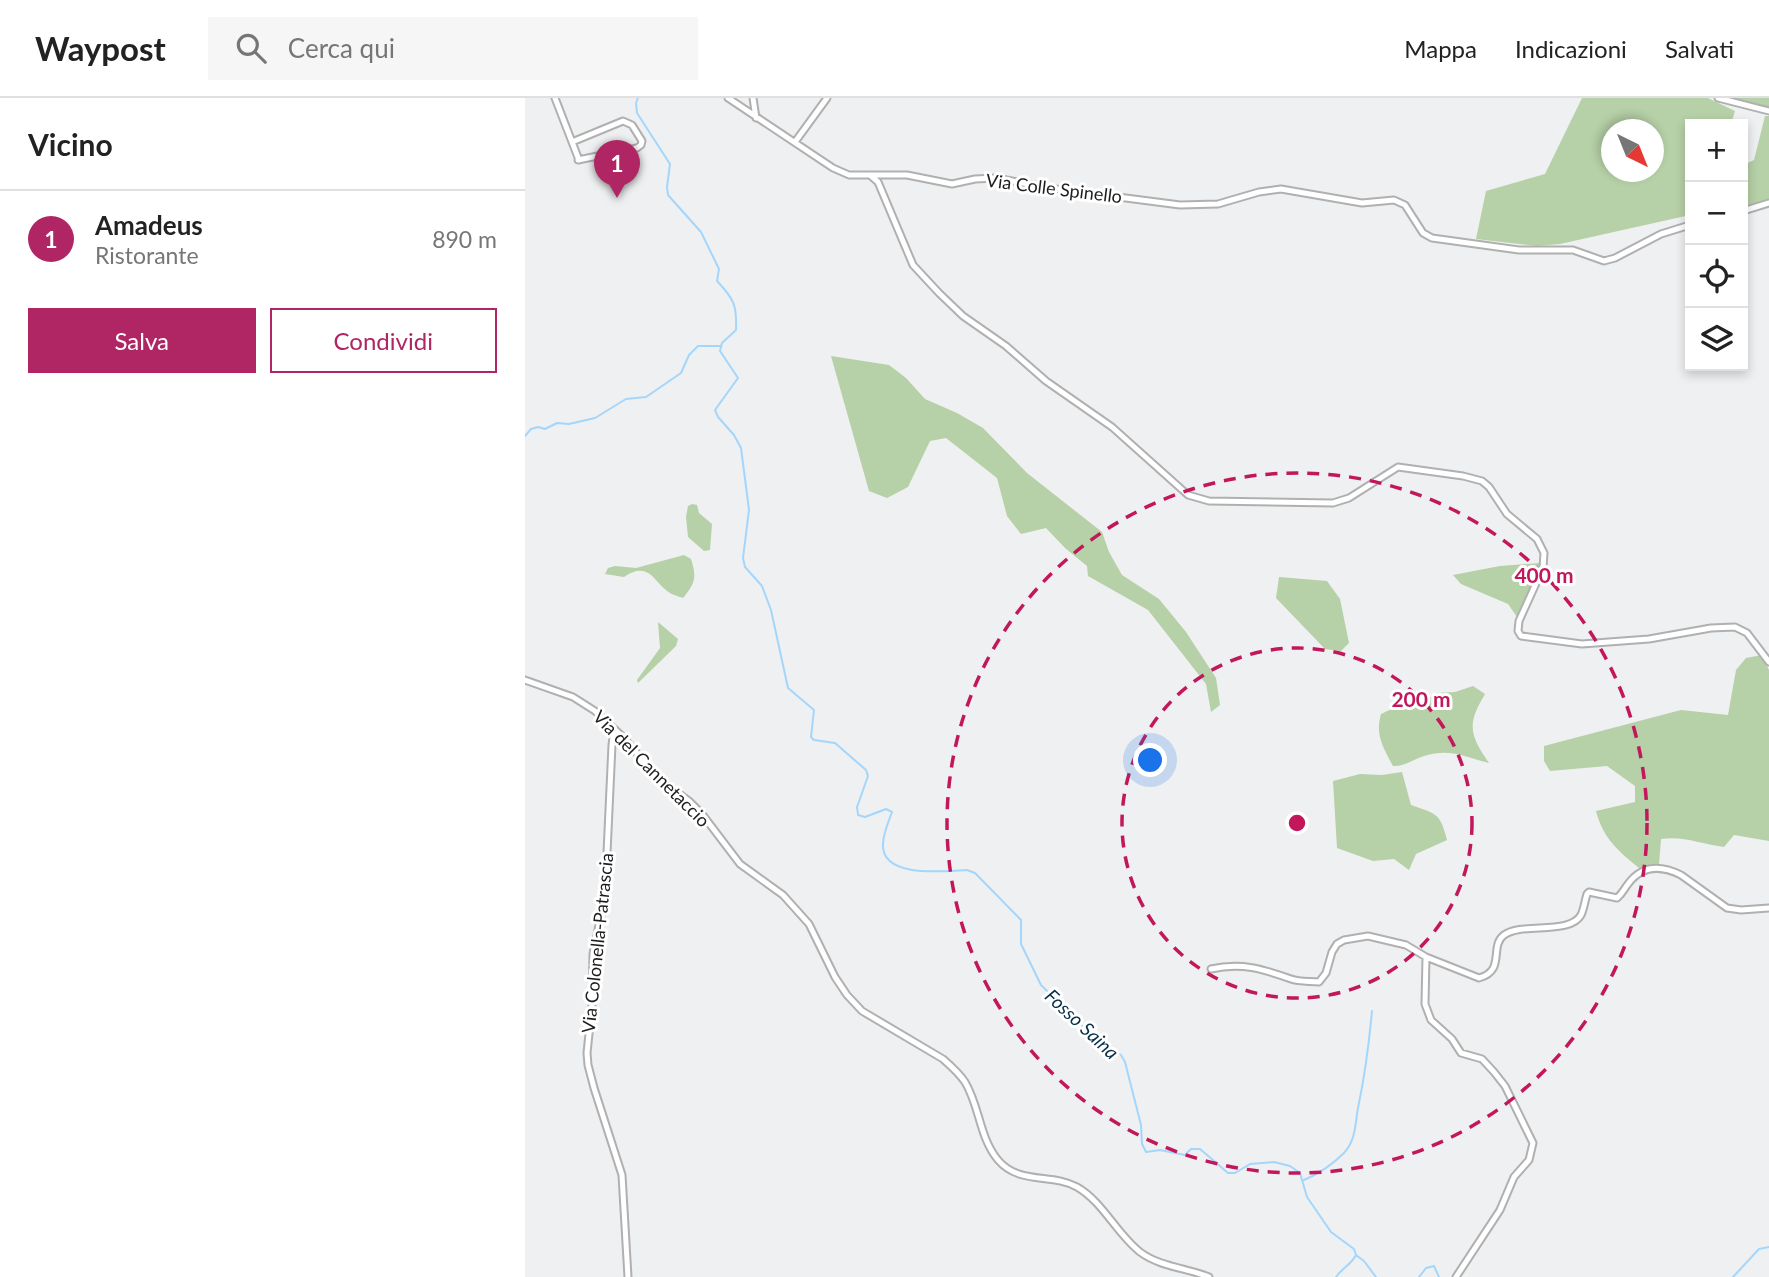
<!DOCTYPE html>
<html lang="it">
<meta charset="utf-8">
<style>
body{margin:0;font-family:Lato,sans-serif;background:#f6f6f6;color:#222}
.controls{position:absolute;right:21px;top:21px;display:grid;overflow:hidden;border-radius:0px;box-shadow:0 4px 10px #0003}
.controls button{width:63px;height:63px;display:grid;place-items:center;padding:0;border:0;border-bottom:2px solid #e0e0e0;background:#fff;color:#222;font:35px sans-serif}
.compass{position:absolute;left:1076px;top:21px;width:63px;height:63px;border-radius:50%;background:#fff;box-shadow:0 4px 10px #0003;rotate:137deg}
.you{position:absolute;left:626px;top:663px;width:24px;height:24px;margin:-18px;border:5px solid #fff;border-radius:50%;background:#1a73e8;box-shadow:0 0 0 10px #1a73e833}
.badge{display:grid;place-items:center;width:46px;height:46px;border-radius:50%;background:#b02563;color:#fff;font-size:23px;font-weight:700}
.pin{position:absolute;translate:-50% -58px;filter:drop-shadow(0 2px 4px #0008)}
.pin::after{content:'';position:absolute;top:37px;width:24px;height:21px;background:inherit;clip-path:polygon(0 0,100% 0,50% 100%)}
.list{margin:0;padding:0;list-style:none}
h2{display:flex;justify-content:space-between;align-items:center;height:91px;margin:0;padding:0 28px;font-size:30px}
h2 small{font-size:23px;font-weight:400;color:#767676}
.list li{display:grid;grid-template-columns:46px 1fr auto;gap:21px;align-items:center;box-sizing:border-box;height:98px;padding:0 28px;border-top:2px solid #e0e0e0}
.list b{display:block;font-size:26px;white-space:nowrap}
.list p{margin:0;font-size:23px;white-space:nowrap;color:#767676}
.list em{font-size:23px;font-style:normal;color:#767676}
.actions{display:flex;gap:14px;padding:21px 28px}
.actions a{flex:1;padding:16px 0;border:2px solid #b02563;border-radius:0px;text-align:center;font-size:24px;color:#b02563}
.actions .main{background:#b02563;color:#fff}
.icon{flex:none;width:38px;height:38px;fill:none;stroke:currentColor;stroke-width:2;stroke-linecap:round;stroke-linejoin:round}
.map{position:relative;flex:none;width:1244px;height:1179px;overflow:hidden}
header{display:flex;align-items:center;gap:42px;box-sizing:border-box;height:98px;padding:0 35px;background:#fff;border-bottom:2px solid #e0e0e0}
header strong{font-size:33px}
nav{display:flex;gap:38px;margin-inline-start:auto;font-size:24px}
.search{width:490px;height:63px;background:#f6f6f6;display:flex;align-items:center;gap:18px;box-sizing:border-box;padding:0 24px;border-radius:0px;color:#767676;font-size:26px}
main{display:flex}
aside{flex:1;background:#fff}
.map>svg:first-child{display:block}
.green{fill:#b6d0a7;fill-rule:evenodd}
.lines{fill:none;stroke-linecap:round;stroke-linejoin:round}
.stream{stroke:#a4d6fc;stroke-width:2}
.minor-casing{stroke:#b0b0b1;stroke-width:9}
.minor{stroke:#fff;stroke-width:5}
.ring{fill:none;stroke:#c2185b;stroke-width:3.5;stroke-dasharray:12 9}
.labels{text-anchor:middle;stroke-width:6;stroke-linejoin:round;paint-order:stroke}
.street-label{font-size:18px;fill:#1d1d1d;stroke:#fff}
.water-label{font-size:19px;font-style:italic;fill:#062f48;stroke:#fff}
.centre{fill:#c2185b;stroke:#fff;stroke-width:3.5}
.ring-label{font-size:21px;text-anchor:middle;font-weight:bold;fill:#c2185b;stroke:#fff;stroke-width:6;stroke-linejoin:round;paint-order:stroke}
</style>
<header>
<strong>Waypost</strong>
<div class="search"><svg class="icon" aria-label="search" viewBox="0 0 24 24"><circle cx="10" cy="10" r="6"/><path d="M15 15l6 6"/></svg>Cerca qui</div>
<nav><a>Mappa</a><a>Indicazioni</a><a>Salvati</a></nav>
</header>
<main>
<aside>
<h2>Vicino<small></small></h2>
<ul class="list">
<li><span class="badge">1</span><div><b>Amadeus</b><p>Ristorante</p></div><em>890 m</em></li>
</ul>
<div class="actions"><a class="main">Salva</a><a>Condividi</a></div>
</aside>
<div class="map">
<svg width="1244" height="1179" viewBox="0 0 1244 1179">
<rect width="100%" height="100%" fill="#eff0f1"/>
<path class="green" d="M1057,0H1183L1210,13L1206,26H1165V117L1035,146L1012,148L951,141L961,93L1020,76ZM1086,32H1128V74H1086Z
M1202,0H1244V10Z
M1240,18H1244V103L1218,110V67L1229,62Z
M306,258L364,267L381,280L400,301L432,315L458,330L502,375L577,434L584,454L597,477L634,501L661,534L691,580L695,607L686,614L681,586L623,512L563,478L562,468L540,450L521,430L496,436L482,418L472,380L421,340L405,343L383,389L362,400L344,393Z
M167,406L172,407L174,415L187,426L185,452L179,453L163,439L161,419L163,408Z
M159,457L166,461C172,480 170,485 158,500C153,498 147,497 142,493C128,482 123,463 99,479L80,476L83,470L90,468L111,470Z
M1015,465L1010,486L992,519L983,506L936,486L928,477L975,468Z
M754,479L802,483L815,501L824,545L816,553L800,551L751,500Z
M133,524L153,541L151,548L113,585L112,582L135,550Z
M1237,557L1244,572V743L1209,737L1199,749C1175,746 1160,738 1136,741L1134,767L1114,770C1093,753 1078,740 1071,713L1110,704V688L1082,668L1025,673L1019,663V648L1156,612L1203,617L1211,572L1221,560Z
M948,588L960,596C942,626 944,636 964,665C938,659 927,650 899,658C889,661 879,669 868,668C858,649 850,637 856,616L873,608L897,604L912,595L930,594Z
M877,674L886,707C911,716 915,714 922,742L891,756L884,772L869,761L848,763L812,750L808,683L835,676L857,677Z"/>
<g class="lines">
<path class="stream" d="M113,0L111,5L112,15L145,66L142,89L143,97L176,134L194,171L192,183C209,201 212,207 211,232L197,245L195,253L213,280L190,312L193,319L209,337L216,350L224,412L218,460L220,469L237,488L246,512L263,590L289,612L286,639L289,642L310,645L341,672L343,678L332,709L333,717L340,719L361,711L367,714C363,725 358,736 358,746C356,781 420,773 442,772L450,775L496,822V846L516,887L563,934L596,957L600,964L616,1027L617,1046L621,1054L635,1052L660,1057L666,1051H675L703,1075H710L725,1066L749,1064L765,1068L775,1075L782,1099L806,1134L829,1151L831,1157L839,1163L851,1179
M0,338L6,331L13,329L20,331L32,325L44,326L70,320L101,301L121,299L156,275L164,257L173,248H195
M779,1082C793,1076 808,1066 819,1055C831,1042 830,1026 833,1010C840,977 844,946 847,913
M811,1179C817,1170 826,1167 831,1157
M894,1179L901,1170L909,1168L914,1179
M1208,1179L1234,1151L1244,1149"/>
<defs>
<path id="minor" d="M30,0L54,62
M203,0L308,70L324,77H382L427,86L450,81L471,80L531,91L655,107L693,106L734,94L756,91L837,105L869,102L880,107L898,135L907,140L994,152H1048L1079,163L1090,160L1136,136L1165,127
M228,0L231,20
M1193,0L1244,13
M47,44L98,23L107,27L117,43L116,47L112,50L53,62
M270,44L302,0
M345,77L353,84L388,167L414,195L438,218L481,248L521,283L587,329L663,397L684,403L808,405L824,400L873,369L938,378L957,383L964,389L982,416L1012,441L1019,455L1018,470L994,523L993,533L996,538L1057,546L1124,541L1186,530L1210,529L1222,535L1244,564
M1218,113L1244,105
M0,582L48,599L70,613L98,639L133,680L164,703L177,716L215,766L258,797L284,826L310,879L322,897L337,913L418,961C426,968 434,975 440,984C455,1009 454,1039 473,1062C494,1087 527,1075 552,1089C578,1104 591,1135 615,1154C635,1169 662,1170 684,1179
M89,631L87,647L80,798L68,856L67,907L62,955L63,967L69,990L97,1077L103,1179
M901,859L900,906L906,922L927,941L936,955L957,961L969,974L980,988L1008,1045L1004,1062L989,1079L975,1112L931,1179
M686,871C716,864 738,871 766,881C774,884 785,883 794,884L801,875L807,854L812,846L819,842L843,838L881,847L901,859L954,880C981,873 964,848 979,837C997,824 1045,837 1056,817C1059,811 1060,802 1062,796L1064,794L1092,800C1098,795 1099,791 1103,786C1117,767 1136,767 1156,777L1202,810L1216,812L1244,810"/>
</defs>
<use href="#minor" class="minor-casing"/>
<use href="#minor" class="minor"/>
</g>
<g class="ring">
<circle cx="772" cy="725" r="175"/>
<circle cx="772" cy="725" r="350"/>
</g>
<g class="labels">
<g class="street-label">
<text transform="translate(529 91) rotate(7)" y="6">Via Colle Spinello</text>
<text transform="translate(126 671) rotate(45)" y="6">Via del Cannetaccio</text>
<text transform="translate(73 845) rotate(-84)" y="6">Via Colonella-Patrascia</text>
</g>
<g class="water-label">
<text transform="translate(557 926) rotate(43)" y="7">Fosso Saina</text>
</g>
</g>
<circle cx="772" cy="725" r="10" class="centre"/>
<g class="ring-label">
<text x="1019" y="485">400 m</text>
<text x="896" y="609">200 m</text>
</g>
</svg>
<div class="controls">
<button>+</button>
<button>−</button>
<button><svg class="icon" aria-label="locate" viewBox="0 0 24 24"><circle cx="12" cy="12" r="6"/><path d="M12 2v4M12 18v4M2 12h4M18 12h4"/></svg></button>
<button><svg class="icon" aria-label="layers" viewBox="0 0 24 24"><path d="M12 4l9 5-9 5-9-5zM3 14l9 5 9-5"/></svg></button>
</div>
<svg class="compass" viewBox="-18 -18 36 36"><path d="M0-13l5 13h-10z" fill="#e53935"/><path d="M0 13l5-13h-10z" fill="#767676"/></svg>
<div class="you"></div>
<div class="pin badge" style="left:92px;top:100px">1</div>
</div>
</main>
